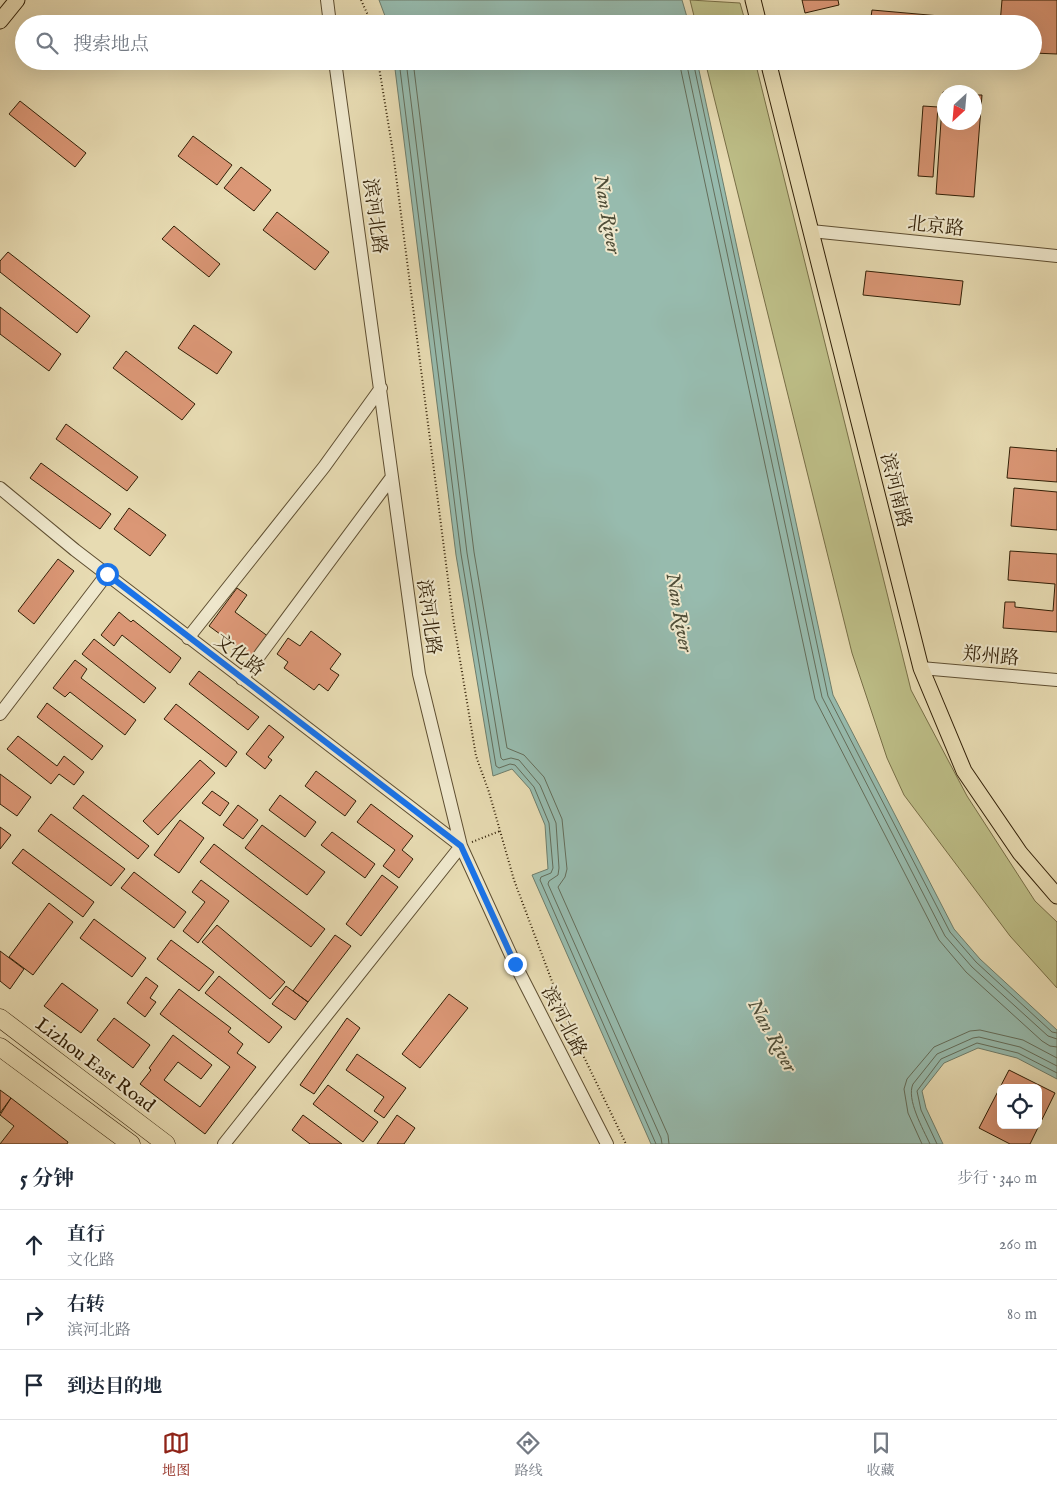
<!DOCTYPE html>
<html lang="zh">
<meta charset="utf-8">
<style>
body{margin:0;font-family:"IM FELL English","Noto Serif SC",serif;background:#f6f6f7;color:#1f2937}
.controls{position:absolute;right:15px;bottom:15px;display:grid;overflow:hidden;border-radius:8px;box-shadow:0 5px 20px #0002}
.controls button{width:45px;height:45px;display:grid;place-items:center;padding:0;border:0;border-bottom:1px solid #e0e1e3;background:#fff;color:#1f2937;font:25px sans-serif}
.compass{position:absolute;left:937px;top:85px;width:45px;height:45px;border-radius:50%;background:#fff;box-shadow:0 5px 20px #0002;rotate:206deg}
.stop{position:absolute;width:15px;height:15px;margin:-11px;border:4px solid #1a73e8;border-radius:50%;background:#fff}
.stop.end{background:#1a73e8;border-color:#fff;box-shadow:0 1px 5px #0008}
.list{margin:0;padding:0;list-style:none}
h2{display:flex;justify-content:space-between;align-items:center;height:65px;margin:0;padding:0 20px;font-size:21px}
h2 small{font-size:16px;font-weight:400;color:#747a83}
.list li{display:grid;grid-template-columns:32px 1fr auto;gap:15px;align-items:center;box-sizing:border-box;height:70px;padding:0 20px;border-top:1px solid #e0e1e3}
.list b{display:block;font-size:19px;white-space:nowrap}
.list p{margin:0;font-size:16px;white-space:nowrap;color:#747a83}
.list em{font-size:16px;font-style:normal;color:#747a83}
.icon{flex:none;width:28px;height:28px;fill:none;stroke:currentColor;stroke-width:2;stroke-linecap:round;stroke-linejoin:round}
.map{position:relative;flex:none;width:1057px;height:1144px;overflow:hidden}
.search{position:absolute;background:#fff;box-shadow:0 5px 20px #0002;left:15px;right:15px;top:15px;height:55px;display:flex;align-items:center;gap:12px;box-sizing:border-box;padding:0 18px;border-radius:28px;color:#747a83;font-size:19px}
.sheet{height:275px;background:#fff}
nav{display:flex;justify-content:space-around;align-items:center;box-sizing:border-box;height:70px;border-top:1px solid #e0e1e3;background:#fff;font-size:14px;color:#747a83}
nav a{display:grid;justify-items:center;gap:2px}
nav .on{color:#8f2418}
.map>svg:first-child{display:block}
.green{fill:#bdbe87;stroke:#776e46}
.water{fill:#97bbae;stroke:#6e7d6b}
.lines{fill:none;stroke-linecap:round;stroke-linejoin:round}
.shore{stroke:#646d5a;stroke-width:1}
.building{fill:#db9776;stroke:#311f06;fill-rule:evenodd}
.minor-casing{stroke:#5e4e31;stroke-width:14}
.major-casing{stroke:#311f06;stroke-width:17}
.highway-casing{stroke:#311f06;stroke-width:19}
.path{stroke:#311f06;stroke-width:2;stroke-dasharray:1 2.5;stroke-linecap:butt}
.minor{stroke:#efe8cd;stroke-width:12}
.major{stroke:#e7dbb2;stroke-width:15}
.highway{stroke:#e7dbb2;stroke-width:18}
.route{stroke:#1a73e8;stroke-width:6}
.labels{text-anchor:middle;stroke-width:4;stroke-linejoin:round;paint-order:stroke}
.street-label{font-size:19px;fill:#311f06;stroke:#efe8cd}
.water-label{font-size:20px;font-style:italic;fill:#504e38;stroke:#efe8cd}
</style>
<div class="map">
<svg width="1057" height="1144" viewBox="0 0 1057 1144">
<rect width="100%" height="100%" fill="#e7dbb2"/>
<filter id="stains"><feTurbulence type="fractalNoise" baseFrequency=".004" numOctaves="4"/><feColorMatrix values="0 0 0 0 .2 0 0 0 0 .09 0 0 0 0 .02 0 0 0 .5 -.17"/></filter>
<radialGradient id="worn" r=".72"><stop offset=".6" stop-color="#630" stop-opacity="0"/><stop offset="1" stop-color="#630" stop-opacity=".3"/></radialGradient>
<path class="green" d="M690,0L740,3L746,24H696Z
M705,61H755L911,690L967,796L1035,901L1057,922V988L1010,936L904,795L887,758L852,653Z"/>
<path class="water" d="M379,0H682L689,24H388Z
M394,61H697L833,695L954,929L980,959L1057,1030V1079L1017,1058L978,1048L944,1063L922,1091L926,1108L943,1144H651L532,875L548,869L545,825L530,789L512,769L493,776L456,555Z"/>
<g class="lines">
<path class="shore" d="M399,61L461,554L496,766L499,768L510,764L515,765L534,787L549,823L553,868L551,873L541,877L540,880L656,1144
M406,61L467,553L501,758L503,760L511,758L519,760L540,785L556,823L559,868L558,875L549,881L548,884L661,1138L662,1144
M413,61L474,552L507,748L524,755L544,777L562,819L567,869L565,877L558,887L668,1135L669,1144
M679,61L815,699L939,940L966,972L1042,1041L1050,1046L1057,1047
M686,61L822,697L945,936L972,967L1048,1036L1057,1039
M693,61L828,696L950,932L976,962L1052,1032L1057,1033
M922,1144L908,1113L904,1089L907,1079L934,1047L970,1031L980,1030L1023,1040L1057,1058
M930,1144C923,1129 906,1099 913,1084L937,1054L973,1038L979,1037L1020,1047L1057,1066
M937,1144L921,1110L917,1091L941,1059L977,1043L1018,1053L1057,1073"/>
</g>
<path class="building" d="M802,0H838L839,5L805,13Z
M1002,0H1057V54L1033,53V24H1000Z
M872,10L997,21V24H870Z
M943,92H950H944V122H974V95H982L974,197L936,194Z
M20,101L86,153L75,167L9,114Z
M923,106L938,107L933,177L918,176Z
M193,136L232,165L217,185L178,156Z
M241,167L271,190L254,211L224,188Z
M277,212L329,252L315,270L263,230Z
M174,226L220,264L209,277L162,239Z
M8,252L90,316L77,333L0,272V261Z
M866,271L963,281L960,305L863,295Z
M0,307L61,354L49,371L0,334Z
M194,325L232,352L217,374L178,348Z
M126,351L195,404L182,420L113,368Z
M66,424L138,477L127,491L56,439Z
M1010,447L1057,451V448V482L1007,478Z
M41,463L111,514L100,529L30,478Z
M1014,488L1057,492V530L1011,526Z
M129,508L166,535L150,556L114,529Z
M1010,551L1057,554V632L1003,628L1005,602H1015V607L1053,611L1055,584L1008,580Z
M58,559L74,571L34,624L18,611Z
M237,588L247,595L235,612L269,637L254,659L209,626Z
M119,612L131,622L133,620L181,658L170,673L122,635L114,646L101,635Z
M311,631L341,654L330,669L339,675L328,691L319,684L314,690L284,668L288,662L277,654L288,638L300,646Z
M94,639L156,688L144,703L82,654Z
M75,660L87,669L81,678L136,720L125,735L70,692L65,697L53,688Z
M199,671L259,717L248,730L189,684Z
M47,703L103,746L92,760L37,717Z
M176,704L237,752L226,767L164,719Z
M269,725L284,737L268,757L272,760L265,769L246,754Z
M18,736L57,766L64,756L84,772L74,785L59,774L51,784L7,749Z
M200,760L215,773L158,835L143,821Z
M316,771L356,801L345,816L305,786Z
M0,774L31,797L17,816L0,804Z
M212,791L229,803L220,816L202,803Z
M83,795L149,846L138,859L73,808Z
M280,795L316,822L305,837L269,810Z
M371,804L413,836L402,850L413,859L399,878L383,866L395,850L357,822Z
M238,805L258,820L243,839L223,825Z
M51,814L125,869L111,886L38,831Z
M180,820L204,838L179,873L154,855Z
M262,825L325,872L307,895L245,848Z
M0,827L11,835L0,849Z
M332,832L375,864L365,878L321,845Z
M214,844L325,929L311,947L200,862Z
M23,849L94,902L83,917L12,863Z
M134,872L186,912L174,928L121,888Z
M382,875L398,887L361,936L346,924Z
M201,880L229,901L198,943L183,931L205,902L192,892Z
M49,903L73,922L33,975L9,957Z
M94,919L146,958L132,977L80,938Z
M217,925L285,982L270,999L202,942Z
M335,935L351,946L308,1002L293,991Z
M171,940L214,972L199,991L157,959Z
M0,951L24,969L10,989L0,981Z
M219,976L282,1027L269,1043L205,993Z
M146,977L158,986L150,998L156,1002L145,1017L127,1003Z
M62,983L98,1010L81,1033L44,1006Z
M286,986L308,1002L295,1020L272,1004Z
M179,989L231,1028L228,1032L243,1044L237,1053L256,1067L205,1134L140,1084L151,1070L149,1068L173,1035L212,1065L201,1079L178,1062L164,1080L200,1107L230,1067L160,1014Z
M449,994L468,1008L420,1068L402,1054Z
M114,1018L150,1045L133,1068L97,1040Z
M347,1018L360,1028L314,1094L300,1085Z
M357,1054L406,1088L384,1118L374,1111L384,1097L346,1070Z
M1009,1070L1055,1093L1030,1144H1010L979,1128ZM1001,1088H1038V1125H1001Z
M328,1085L378,1122L363,1142L313,1104Z
M0,1090L11,1098L0,1113Z
M11,1098L68,1142L67,1144H0L14,1126L0,1115Z
M303,1115L342,1144H310L292,1130Z
M397,1115L415,1128L404,1144H377Z"/>
<g class="lines">
<defs>
<path id="minor" d="M327,0L330,24
M335,61L419,674L461,846L515,964L607,1144
M811,231L1057,256
M0,488L75,550L461,846L224,1144
M188,638L324,467L381,388
M921,668L1057,680
M242,679L392,477
M0,714L107,574"/>
<path id="major" d="M753,0L759,24
M0,21L17,0
M768,61L921,668L964,771L1020,853L1057,896"/>
<path id="highway" d="M0,1018L166,1144
M0,1047L131,1144"/>
</defs>
<use href="#minor" class="minor-casing"/>
<use href="#major" class="major-casing"/>
<use href="#highway" class="highway-casing"/>
<path class="path" d="M361,0L372,24
M378,61L393,152L453,618L476,756L489,792L514,880L568,1024L626,1144
M472,842L500,831"/>
<use href="#minor" class="minor"/>
<use href="#major" class="major"/>
<use href="#highway" class="highway"/>
</g>
<g class="lines">
<path class="route" d="M107,574L461,846L515,964"/>
</g>
<g class="labels">
<g class="street-label">
<text transform="translate(376 216) rotate(82)" y="7">滨河北路</text>
<text transform="translate(936 225) rotate(6)" y="7">北京路</text>
<text transform="translate(897 490) rotate(76)" y="7">滨河南路</text>
<text transform="translate(430 617) rotate(82)" y="7">滨河北路</text>
<text transform="translate(240 654) rotate(37)" y="7">文化路</text>
<text transform="translate(991 655) rotate(5)" y="7">郑州路</text>
<text transform="translate(565 1021) rotate(63)" y="7">滨河北路</text>
<text transform="translate(96 1064) rotate(37)" y="7">Lizhou East Road</text>
</g>
<g class="water-label">
<text transform="translate(608 214) rotate(80)" y="7">Nan River</text>
<text transform="translate(680 612) rotate(80)" y="7">Nan River</text>
<text transform="translate(773 1035) rotate(61)" y="7">Nan River</text>
</g>
</g>
<rect width="100%" height="100%" filter="url(#stains)"/>
<rect width="100%" height="100%" fill="url(#worn)"/>
</svg>
<div class="controls">
<button><svg class="icon" aria-label="locate" viewBox="0 0 24 24"><circle cx="12" cy="12" r="6"/><path d="M12 2v4M12 18v4M2 12h4M18 12h4"/></svg></button>
</div>
<svg class="compass" viewBox="-18 -18 36 36"><path d="M0-13l5 13h-10z" fill="#e53935"/><path d="M0 13l5-13h-10z" fill="#747a83"/></svg>
<div class="stop" style="left:107px;top:574px"></div>
<div class="stop end" style="left:515px;top:964px"></div>
<div class="search"><svg class="icon" aria-label="search" viewBox="0 0 24 24"><circle cx="10" cy="10" r="6"/><path d="M15 15l6 6"/></svg>搜索地点</div>
</div>
<section class="sheet">
<h2>5 分钟<small>步行 · 340 m</small></h2>
<ul class="list">
<li><svg class="icon" aria-label="ahead" viewBox="0 0 24 24"><path d="M12 20V5M6 11l6-6 6 6"/></svg><div><b>直行</b><p>文化路</p></div><em>260 m</em></li>
<li><svg class="icon" aria-label="right" viewBox="0 0 24 24"><path d="M7 20v-9h11M14 6l5 5-5 5"/></svg><div><b>右转</b><p>滨河北路</p></div><em>80 m</em></li>
<li><svg class="icon" aria-label="arrive" viewBox="0 0 24 24"><path d="M6 21V4h12l-3 4 3 4H6"/></svg><div><b>到达目的地</b></div></li>
</ul>
</section>
<nav>
<a class="on"><svg class="icon" aria-label="map" viewBox="0 0 24 24"><path d="M3 6l6-2 6 2 6-2v14l-6 2-6-2-6 2zM9 4v14M15 6v14"/></svg>地图</a>
<a><svg class="icon" aria-label="directions" viewBox="0 0 24 24"><path d="M12 3l9 9-9 9-9-9zM9 14v-3h6M13 9l2 2-2 2"/></svg>路线</a>
<a><svg class="icon" aria-label="saved" viewBox="0 0 24 24"><path d="M7 4h10v16l-5-4-5 4z"/></svg>收藏</a>
</nav>
